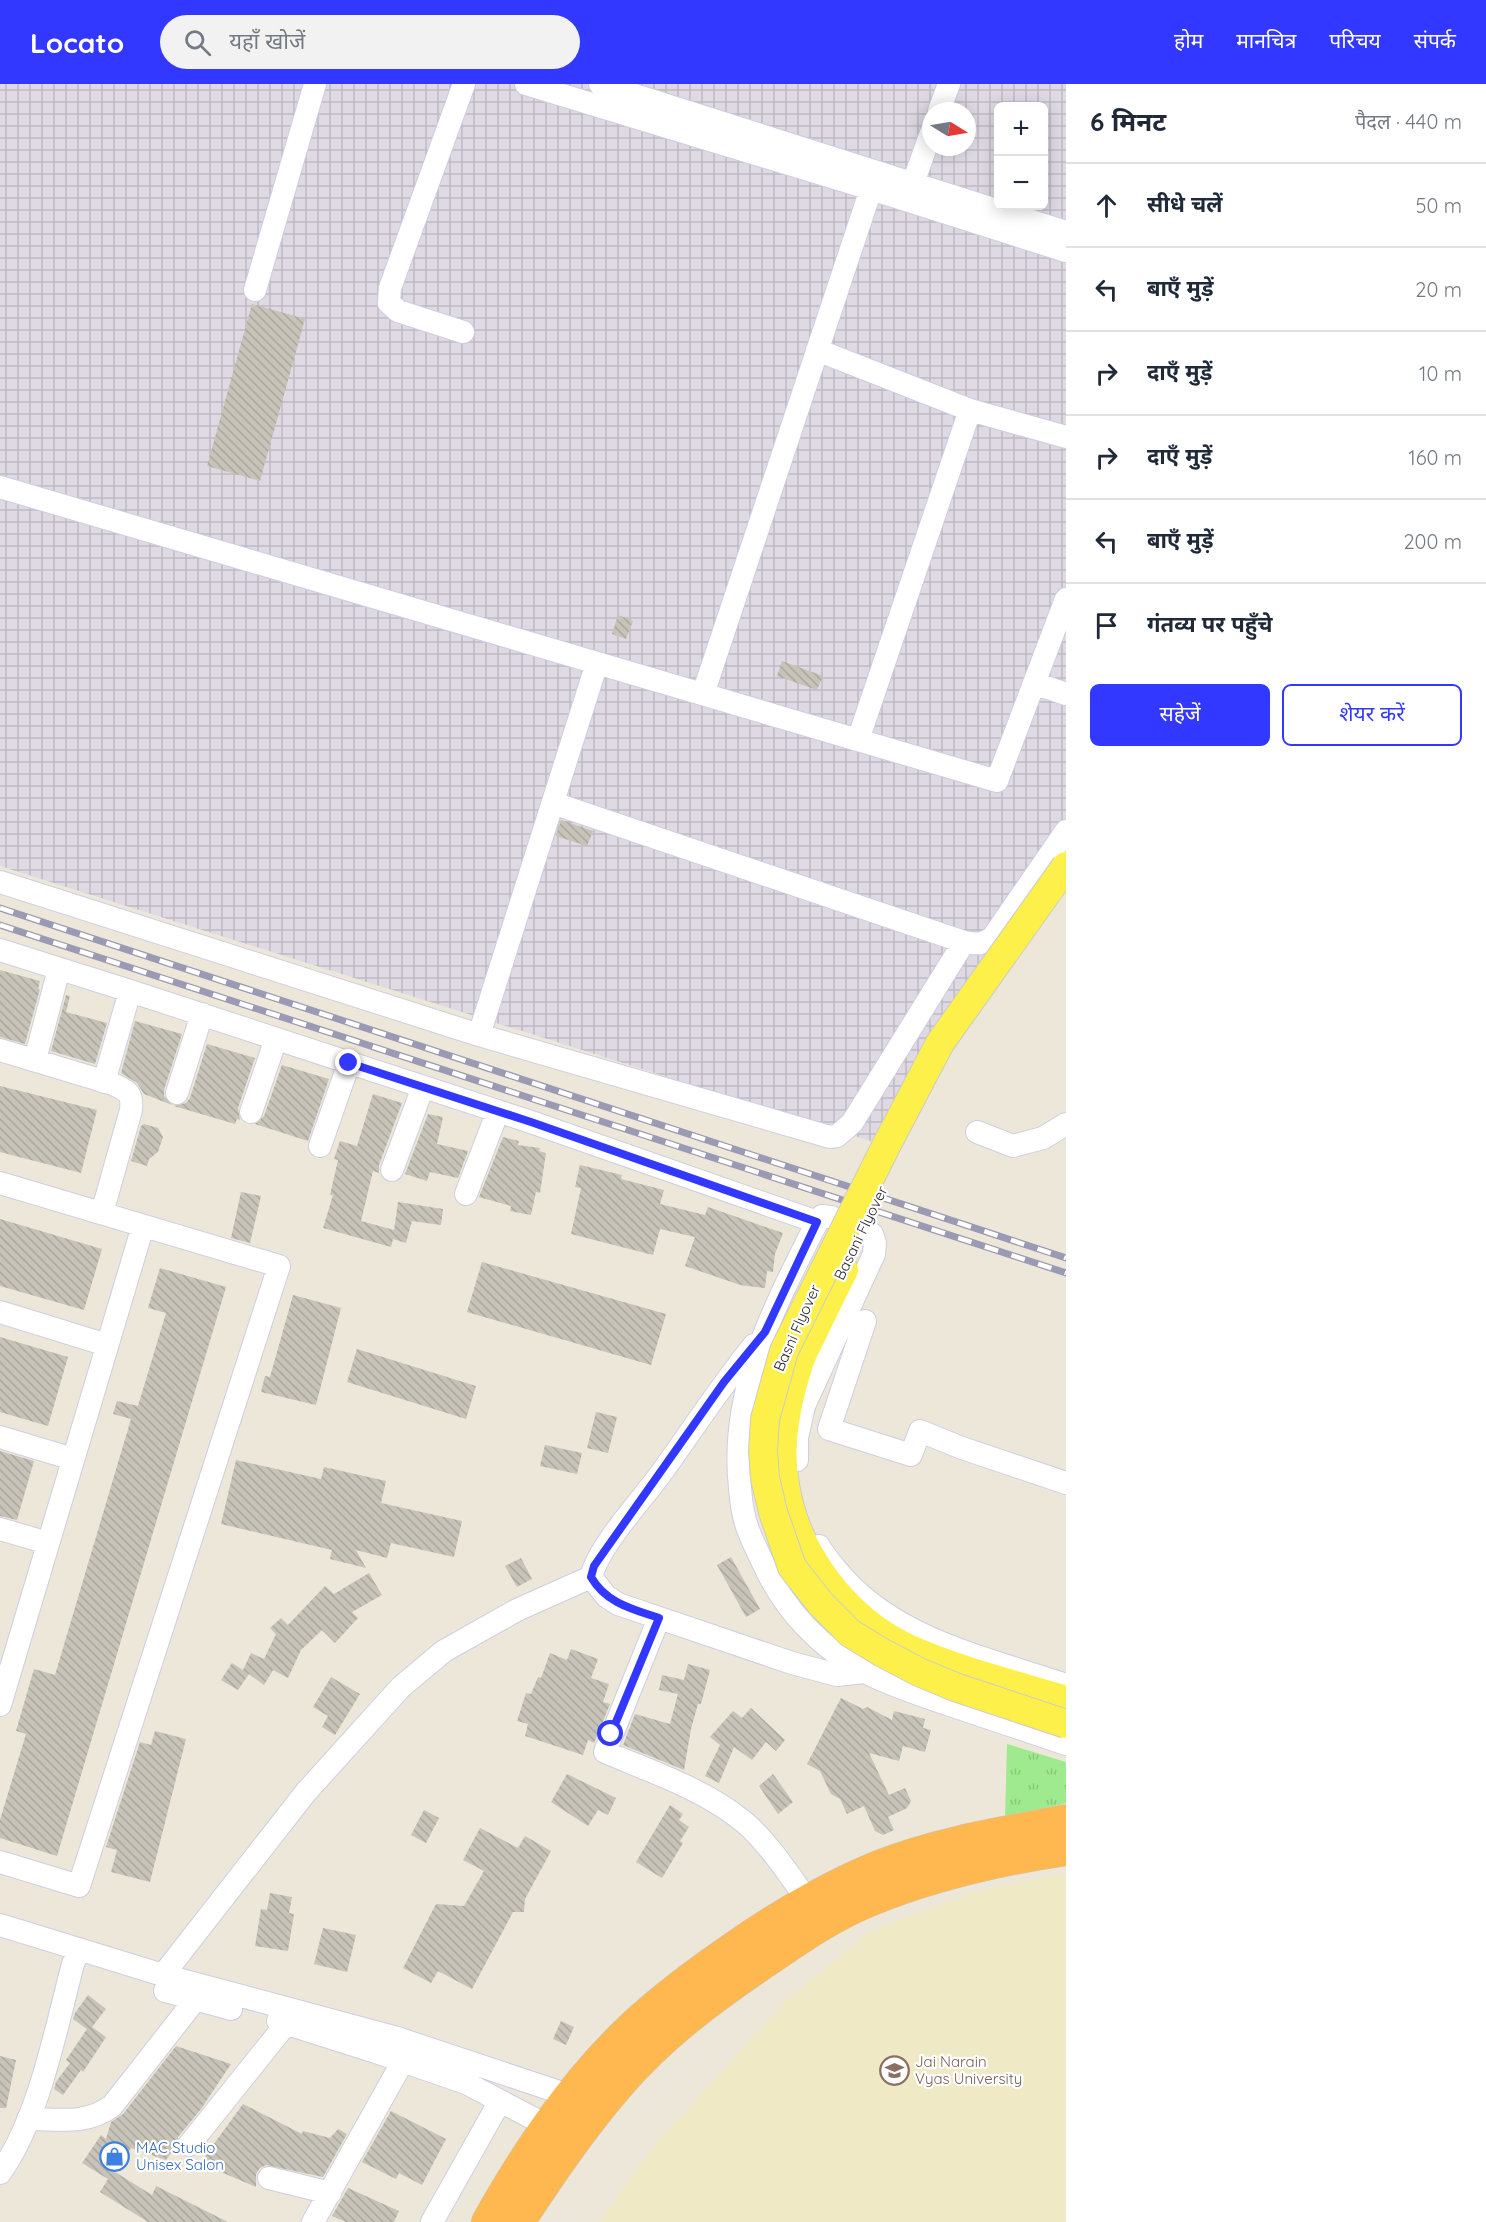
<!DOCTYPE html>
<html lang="hi">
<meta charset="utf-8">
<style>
body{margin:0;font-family:Quicksand,"Noto Sans Devanagari",sans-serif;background:#f2f2f3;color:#1f2937}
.controls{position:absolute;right:18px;top:18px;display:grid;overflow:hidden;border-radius:9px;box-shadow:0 3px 15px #0003}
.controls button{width:54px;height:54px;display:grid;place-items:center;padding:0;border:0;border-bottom:2px solid #e0e1e3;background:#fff;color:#1f2937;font:30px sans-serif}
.compass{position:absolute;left:922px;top:18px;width:54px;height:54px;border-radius:50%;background:#fff;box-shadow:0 3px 15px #0003;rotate:101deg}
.stop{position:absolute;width:18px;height:18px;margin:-14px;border:4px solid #3238ff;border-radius:50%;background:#fff}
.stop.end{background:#3238ff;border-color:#fff;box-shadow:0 2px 6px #0008}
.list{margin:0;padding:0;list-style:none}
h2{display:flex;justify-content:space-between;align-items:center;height:78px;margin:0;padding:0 24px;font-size:26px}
h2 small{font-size:20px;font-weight:400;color:#747a83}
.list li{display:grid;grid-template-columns:39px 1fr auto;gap:18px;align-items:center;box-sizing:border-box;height:84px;padding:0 24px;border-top:2px solid #e0e1e3}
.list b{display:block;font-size:22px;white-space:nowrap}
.list em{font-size:20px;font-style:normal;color:#747a83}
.actions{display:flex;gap:12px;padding:18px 24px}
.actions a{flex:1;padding:14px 0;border:2px solid #3238ff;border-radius:9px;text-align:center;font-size:21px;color:#3238ff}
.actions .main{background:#3238ff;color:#fff}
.icon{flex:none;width:33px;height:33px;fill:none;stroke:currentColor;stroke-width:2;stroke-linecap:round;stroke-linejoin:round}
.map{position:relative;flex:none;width:1066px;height:2138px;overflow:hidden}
header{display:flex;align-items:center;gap:36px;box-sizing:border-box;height:84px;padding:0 30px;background:#3238ff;color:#fff}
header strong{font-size:28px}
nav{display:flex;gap:33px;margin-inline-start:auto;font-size:21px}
.search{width:420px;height:54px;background:#f2f2f3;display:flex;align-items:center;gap:15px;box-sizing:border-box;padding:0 21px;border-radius:33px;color:#747a83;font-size:22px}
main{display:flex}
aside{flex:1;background:#fff}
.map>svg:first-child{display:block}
.industrial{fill:url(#industrial-grid);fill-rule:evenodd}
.education{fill:#f0e9c5}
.grass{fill:url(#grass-tufts)}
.building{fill:url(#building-back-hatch)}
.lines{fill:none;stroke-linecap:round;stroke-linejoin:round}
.minor-casing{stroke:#cdcee3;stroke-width:24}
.major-casing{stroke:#cbcbcb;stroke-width:30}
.highway-casing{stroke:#cbcbcb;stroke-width:34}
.minor{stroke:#fff;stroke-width:22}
.major{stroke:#fdf04b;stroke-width:28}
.highway{stroke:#ffb750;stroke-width:33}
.rail-casing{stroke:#9b9ab5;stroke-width:7}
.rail{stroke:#fff;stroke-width:4.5;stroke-dasharray:14;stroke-linecap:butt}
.major-bridge-casing{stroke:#cbcbcb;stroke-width:30;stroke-linecap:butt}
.major-bridge{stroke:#fdf04b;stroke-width:28}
.route{stroke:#3238ff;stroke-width:8}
.labels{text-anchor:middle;stroke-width:4.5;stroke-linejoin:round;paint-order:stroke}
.street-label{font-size:15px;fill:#282828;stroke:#fff}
.education-label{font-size:15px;fill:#785e54;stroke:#fff;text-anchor:start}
.shop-label{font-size:15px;fill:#366cbe;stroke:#fff;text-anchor:start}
</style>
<header>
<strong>Locato</strong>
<div class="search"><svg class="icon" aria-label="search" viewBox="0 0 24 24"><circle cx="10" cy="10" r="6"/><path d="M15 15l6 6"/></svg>यहाँ खोजें</div>
<nav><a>होम</a><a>मानचित्र</a><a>परिचय</a><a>संपर्क</a></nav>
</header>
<main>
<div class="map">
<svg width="1066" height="2138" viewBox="0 0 1066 2138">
<defs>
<pattern id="industrial-grid" width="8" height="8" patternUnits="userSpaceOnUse" patternTransform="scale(1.5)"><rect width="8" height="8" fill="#ded9e3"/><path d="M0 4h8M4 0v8" fill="none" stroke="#bebac3"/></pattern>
<pattern id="grass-tufts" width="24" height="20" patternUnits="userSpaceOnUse" patternTransform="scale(1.5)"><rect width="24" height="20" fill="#9fe98e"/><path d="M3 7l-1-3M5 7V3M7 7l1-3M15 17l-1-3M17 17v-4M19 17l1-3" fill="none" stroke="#89c87a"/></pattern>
<pattern id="building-back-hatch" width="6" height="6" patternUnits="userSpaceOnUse" patternTransform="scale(1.5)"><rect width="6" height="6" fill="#c7c3b8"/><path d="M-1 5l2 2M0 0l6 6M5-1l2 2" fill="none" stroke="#aba89e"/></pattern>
</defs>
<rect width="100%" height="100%" fill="#ece7d8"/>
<path class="industrial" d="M0,0H1066V792L886,1062L0,782ZM998,22H1044V122H998ZM931,27H967V63H931Z"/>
<path class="education" d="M1066,1789V2138H599L656,2059L788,1915L868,1849L973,1808Z"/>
<path class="grass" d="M1007,1660L1066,1678V1719L1005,1735Z"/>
<path class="building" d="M252,220L305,235L260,397L207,382Z
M618,531L633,537L626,555L612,550Z
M782,577L823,592L817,606L777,592Z
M561,736L593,747L587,762L556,752Z
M0,886L40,897L38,905H40L25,960L0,953Z
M66,911L70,912L66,928L107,939L95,980L51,967Z
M135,937L182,950L164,1006V1012L172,1021L144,1010L137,999L121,989Z
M207,960L255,974L238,1024L240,1036L237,1035L235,1040L174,1022L186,1019L190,1014Z
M282,981L329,995L308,1057L255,1040L264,1032Z
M0,1002L97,1026L81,1089L0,1068Z
M373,1010L402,1019L379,1081V1089L373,1087L361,1137L394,1146L398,1118L443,1125L441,1141L412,1137L406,1159L393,1155L391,1163L323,1144L333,1111H330L338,1076L334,1075L340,1057L357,1062Z
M428,1030L443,1033L437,1060L468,1067L458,1094L430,1088L427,1097L405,1090Z
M144,1040L158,1044L163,1053L158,1068L149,1075L147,1082L131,1077L141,1042Z
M503,1053L519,1057L518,1061L540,1064L539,1067L546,1069L540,1109L536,1108L531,1131L510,1127L511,1122L479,1113Z
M580,1081L622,1091L621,1095L664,1106L660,1120L705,1131L708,1123L783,1149L775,1170L773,1188L767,1187L765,1204L740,1201L685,1182L695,1153L660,1145L653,1171L571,1150L581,1104L575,1103Z
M241,1108L261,1112L250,1159L231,1154Z
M0,1135L102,1165L84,1226L0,1202Z
M482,1178L666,1230L651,1281L467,1228Z
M160,1184L226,1203L57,1772L0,1754V1736L26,1650L16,1647L34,1585L55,1591L131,1335L113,1330L117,1317L138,1322L166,1229L148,1224Z
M293,1211L341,1224L316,1321L261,1308L265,1292L270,1293Z
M0,1253L68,1273L48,1342L0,1328Z
M357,1265L476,1302L466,1335L347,1298Z
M596,1328L617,1333L608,1369L587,1364Z
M545,1361L582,1369L577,1390L540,1382Z
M0,1367L34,1377L17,1436L0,1432Z
M236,1376L321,1395L324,1383L386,1397L381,1419L462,1437L454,1473L391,1459L387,1474L356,1466L366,1484L330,1475L332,1466L221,1440Z
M731,1473L760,1525L746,1533L717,1481Z
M521,1474L532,1495L517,1503L505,1482Z
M369,1489L382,1511L352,1528L358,1534L335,1559L322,1546L301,1566L288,1594L273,1586L264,1601L249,1590L238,1606L221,1596L232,1579L243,1586L251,1569L264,1575L276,1550L270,1544L281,1534L288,1541L325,1502L334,1510Z
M571,1565L598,1575L591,1594L609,1600L603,1618L610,1620L594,1659L588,1656L583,1671L525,1652L528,1640L517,1637L526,1609L531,1610L538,1593L541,1594L550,1569L567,1576Z
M688,1580L710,1586L701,1620H698L691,1645L684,1686L623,1661L635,1630L670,1640L678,1610L659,1606L662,1591L684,1596Z
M331,1593L360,1610L335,1651L322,1643L328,1632L313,1623Z
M841,1614L863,1625L867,1623L892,1636L894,1627L925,1635L923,1644L931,1646L925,1668L903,1662L899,1677L869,1669L889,1711L905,1704L911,1717L907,1724L888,1733L894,1746L883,1751L875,1747L864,1722L847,1730L840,1715L831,1710L820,1687L807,1680Z
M751,1624L785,1656L776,1667L766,1658L752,1676L734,1663L719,1699L705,1692L720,1661L710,1653L733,1627L742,1634Z
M155,1647L186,1655L150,1798L111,1788L117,1766L106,1763L140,1658L151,1661Z
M567,1690L616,1714L608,1731L598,1726L588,1742L551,1718Z
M773,1690L793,1718L778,1730L759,1702Z
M670,1721L683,1730L679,1736L689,1743L680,1757L683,1759L662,1794L636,1778Z
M424,1726L439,1734L426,1759L411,1751Z
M480,1744L518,1764L525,1752L551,1767L525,1815L524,1828H513L472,1905L438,1887L431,1899L403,1884L436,1820L464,1822L484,1787L463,1776Z
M270,1809L292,1813L289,1829L294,1830L288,1867L255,1862L261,1825L267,1826Z
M323,1844L356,1851L347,1888L314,1880Z
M88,1911L106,1925L92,1943L106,1953L83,1988L81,1986L63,2011L54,2005L56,1998L70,1979L66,1976L87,1945L73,1935L75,1929Z
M561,1937L574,1943L566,1961L553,1955Z
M176,1962L231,1980L201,2025L178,2053L176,2062L166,2076L131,2064L115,2088L152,2111L156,2102L228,2138H148L100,2108L108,2095L82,2079L101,2051L106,2055L111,2038L123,2030Z
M0,1972L16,1976L6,2024H0Z
M243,2020L302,2050L303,2047L330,2054L338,2045L347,2050L323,2093L266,2081L260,2084L256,2090V2103L200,2079Z
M391,2027L446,2055L422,2101L399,2089L396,2095L362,2078Z
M348,2104L399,2127L394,2138H346L332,2132Z"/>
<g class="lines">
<defs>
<path id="minor" d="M526,0L871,105L1066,167
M600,0L1066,148
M939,27L949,0
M913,99L931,49
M255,206L315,0
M463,248L398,227L389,219L390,204L464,0
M817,266L970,326L1066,353
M0,403L997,697L1066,515
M597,579L479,951L830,1053L837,1052L852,1039L964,858
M1034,599L1066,610
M703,610L871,105
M858,656L970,326
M553,719L964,858C977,860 983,861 993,853L1066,747
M0,798L479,951
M0,866L130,907L531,1038L817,1138
M0,966L113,1000C127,1007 133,1008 131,1026L102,1129
M35,976L59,885
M104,998L130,907
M177,1009L202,930
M251,1028L276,955
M977,1048L1013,1062L1043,1054L1066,1040
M320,1062L349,979
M392,1086L423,1003
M0,1099L279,1182L79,1802L0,1778
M466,1110L498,1027
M0,1228L107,1261
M865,1237L829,1345L911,1371L920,1347L962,1364L1066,1399
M754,1261C721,1302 693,1345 662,1388C642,1416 599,1461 591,1493L606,1512L618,1520L792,1579L837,1591L864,1588
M0,1353L73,1375
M797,1376V1354L804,1322L874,1170L875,1159L872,1150L831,1133L822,1132L817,1138C775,1222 729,1306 740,1404C741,1418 743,1434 749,1448C753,1459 759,1470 764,1481C785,1527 821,1564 865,1588C892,1602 921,1611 950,1621C989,1634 1027,1647 1066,1660
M0,1445L48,1459
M819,1462C823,1470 829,1477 835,1484C891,1555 985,1573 1066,1601
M659,1534L605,1668C652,1688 704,1705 744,1738C767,1757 790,1792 808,1817
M0,1621L143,1142
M0,1841L163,1891L394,1953L571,2012L580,2019
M163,1891L306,1708L401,1603L444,1567L517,1526L591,1493
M165,1907L231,1925
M278,1937L376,1968L466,1999L559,2048
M28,2035C59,2035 86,2041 112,2022L195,1916
M189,2061L286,1940
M0,2089C39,2035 56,1944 73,1880L79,1866
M269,2094L330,2109
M313,2138L403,1977
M432,2138L500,2017"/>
<path id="major" d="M844,1186C834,1206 824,1226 814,1247C809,1258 802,1269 799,1280C787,1317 778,1362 785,1401C796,1470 846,1536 910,1565C960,1587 1014,1600 1066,1616"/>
<path id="highway" d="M488,2138C528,2067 574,1998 634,1942C665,1913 699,1888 734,1864C780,1832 829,1803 881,1782C940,1759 1004,1749 1066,1737
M518,2138C549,2091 580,2045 617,2002C660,1951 715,1911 770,1874C802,1852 836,1829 872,1815C934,1790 1000,1775 1066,1765"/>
</defs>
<use href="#minor" class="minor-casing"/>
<use href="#major" class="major-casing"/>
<use href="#highway" class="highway-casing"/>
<use href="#minor" class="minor"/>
<use href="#major" class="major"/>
<use href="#highway" class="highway"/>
<defs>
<path id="rail" d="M0,824L1066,1174
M0,841L1066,1189"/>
</defs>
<use href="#rail" class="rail-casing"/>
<use href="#rail" class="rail"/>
<defs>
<path id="major-bridge" d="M1066,782L940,959L886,1062L784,1267L765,1335L763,1367L765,1394L773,1428L792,1483L821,1520L850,1549L881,1568L919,1588L955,1603L1066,1640"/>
</defs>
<use href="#major-bridge" class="major-bridge-casing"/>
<use href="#major-bridge" class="major-bridge"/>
</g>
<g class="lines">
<path class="route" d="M349,979L531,1038L817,1138L765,1248L724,1298L594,1482L591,1493C606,1519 632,1525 659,1534L611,1650"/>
</g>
<defs>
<symbol id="university-ring" viewBox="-11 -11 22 22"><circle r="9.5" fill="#fff" stroke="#8d6e63" stroke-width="1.5"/><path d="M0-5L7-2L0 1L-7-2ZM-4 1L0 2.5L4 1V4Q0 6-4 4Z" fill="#8d6e63"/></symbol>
<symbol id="shop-ring" viewBox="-11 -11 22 22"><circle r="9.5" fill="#fff" stroke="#3f7fe0" stroke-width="1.5"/><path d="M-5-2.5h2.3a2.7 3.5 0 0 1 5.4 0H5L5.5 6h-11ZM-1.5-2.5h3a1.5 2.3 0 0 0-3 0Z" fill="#3f7fe0"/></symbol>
</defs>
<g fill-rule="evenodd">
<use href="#university-ring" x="878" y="1970" width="33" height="33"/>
<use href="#shop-ring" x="98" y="2056" width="33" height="33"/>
</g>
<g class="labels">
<g class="street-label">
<text transform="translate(861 1149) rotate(-64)" y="5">Basani Flyover</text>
<text transform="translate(797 1244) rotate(-66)" y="5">Basni Flyover</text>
</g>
<g class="education-label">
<text x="915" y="1983">Jai Narain<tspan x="915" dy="17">Vyas University</tspan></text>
</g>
<g class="shop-label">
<text x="136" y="2069">MAC Studio<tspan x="136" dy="17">Unisex Salon</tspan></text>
</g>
</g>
</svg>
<div class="controls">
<button>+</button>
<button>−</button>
</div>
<svg class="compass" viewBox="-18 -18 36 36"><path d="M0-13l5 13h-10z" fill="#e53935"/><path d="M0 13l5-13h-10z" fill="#747a83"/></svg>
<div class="stop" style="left:611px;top:1650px"></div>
<div class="stop end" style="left:349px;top:979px"></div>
</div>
<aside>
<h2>6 मिनट<small>पैदल · 440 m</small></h2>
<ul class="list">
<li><svg class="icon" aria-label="ahead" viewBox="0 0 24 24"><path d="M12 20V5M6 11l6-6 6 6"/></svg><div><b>सीधे चलें</b></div><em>50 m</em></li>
<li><svg class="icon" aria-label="left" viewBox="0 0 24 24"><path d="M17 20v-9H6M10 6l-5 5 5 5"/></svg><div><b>बाएँ मुड़ें</b></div><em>20 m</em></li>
<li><svg class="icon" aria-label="right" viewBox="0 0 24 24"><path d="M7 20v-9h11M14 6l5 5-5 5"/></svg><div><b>दाएँ मुड़ें</b></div><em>10 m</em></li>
<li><svg class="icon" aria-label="right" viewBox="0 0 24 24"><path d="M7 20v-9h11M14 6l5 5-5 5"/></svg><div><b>दाएँ मुड़ें</b></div><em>160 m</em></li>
<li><svg class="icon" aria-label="left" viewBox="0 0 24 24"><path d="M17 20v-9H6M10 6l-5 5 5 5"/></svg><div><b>बाएँ मुड़ें</b></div><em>200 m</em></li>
<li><svg class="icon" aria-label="arrive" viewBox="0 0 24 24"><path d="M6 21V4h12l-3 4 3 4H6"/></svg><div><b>गंतव्य पर पहुँचे</b></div></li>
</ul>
<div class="actions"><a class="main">सहेजें</a><a>शेयर करें</a></div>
</aside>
</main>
